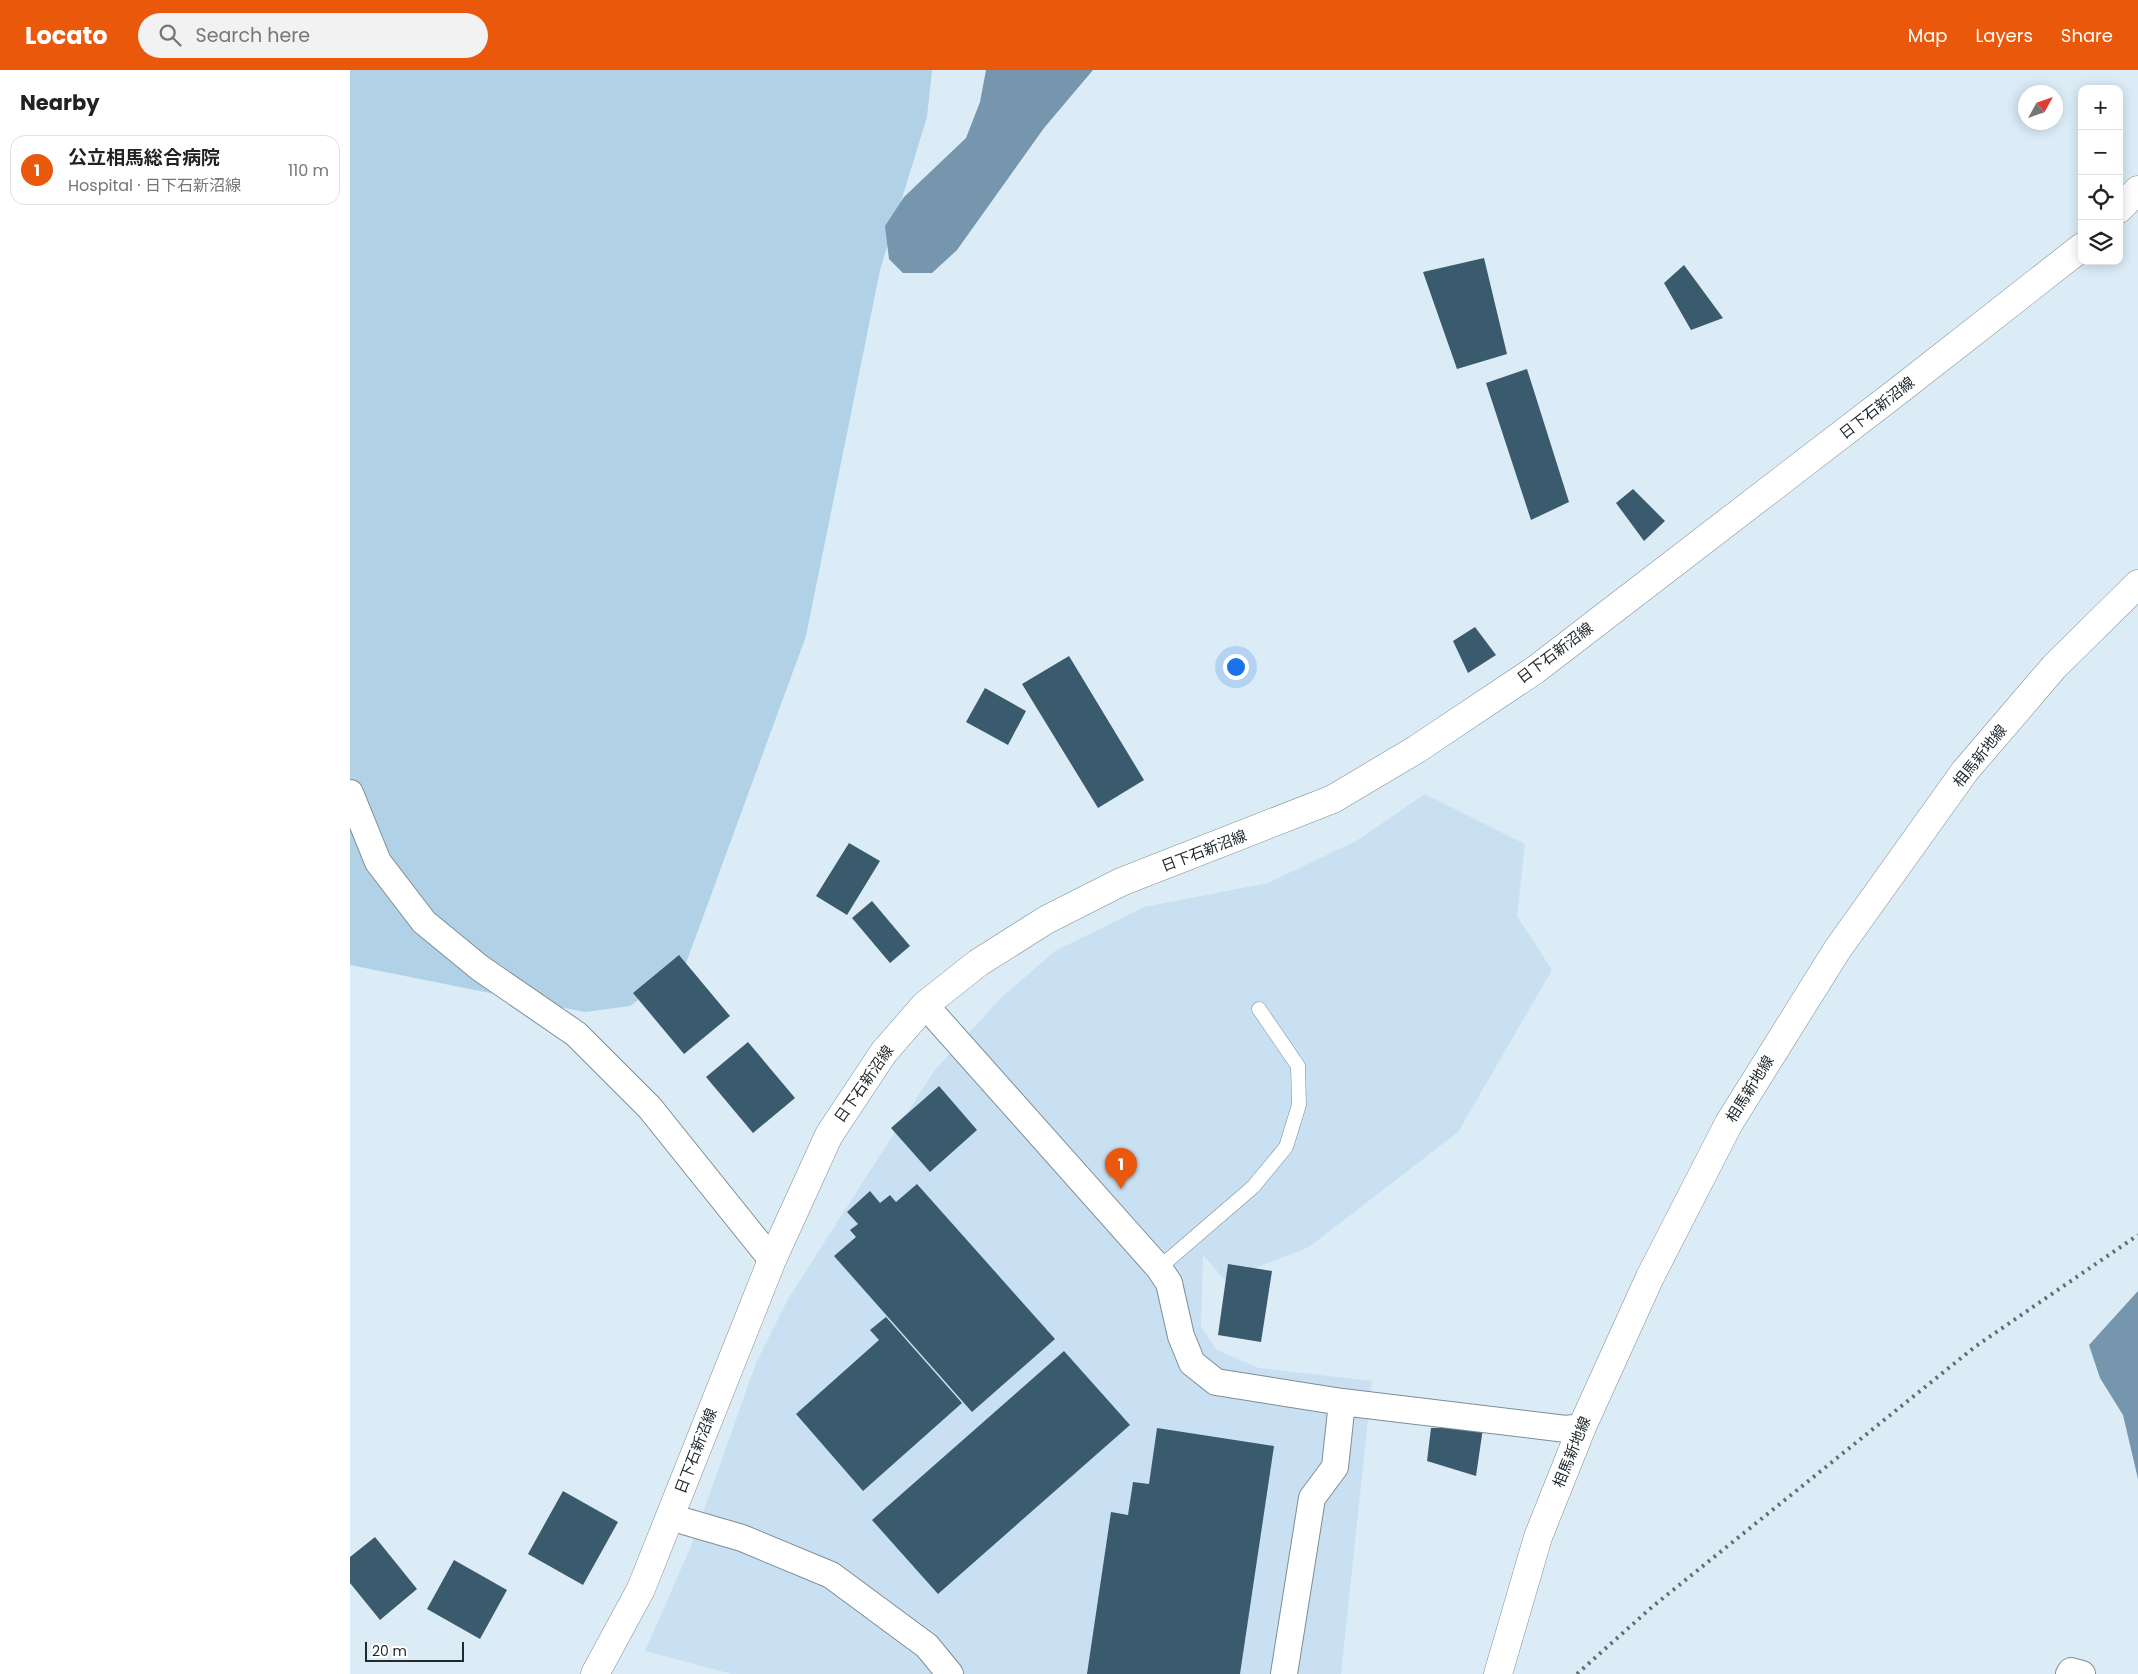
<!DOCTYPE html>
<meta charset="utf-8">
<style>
body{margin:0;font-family:Poppins,"Noto Sans JP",sans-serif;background:#f2f2f2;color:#222}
.controls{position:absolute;right:15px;top:15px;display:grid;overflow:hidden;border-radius:10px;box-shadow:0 2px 12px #0003}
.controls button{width:45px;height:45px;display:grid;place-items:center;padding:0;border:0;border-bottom:1px solid #e0e0e0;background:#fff;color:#222;font:25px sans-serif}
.compass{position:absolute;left:1668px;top:15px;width:45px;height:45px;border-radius:50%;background:#fff;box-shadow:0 2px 12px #0003;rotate:50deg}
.scale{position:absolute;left:15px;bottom:12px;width:99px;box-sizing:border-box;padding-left:5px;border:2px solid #22292d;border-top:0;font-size:14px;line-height:18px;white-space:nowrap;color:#22292d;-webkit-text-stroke:4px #fff;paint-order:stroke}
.you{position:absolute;left:885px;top:596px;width:18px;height:18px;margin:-12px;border:4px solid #fff;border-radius:50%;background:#1a73e8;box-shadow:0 0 0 8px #1a73e833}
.badge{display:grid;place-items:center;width:32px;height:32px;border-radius:50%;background:#ea580c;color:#fff;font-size:16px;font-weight:700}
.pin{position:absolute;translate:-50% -41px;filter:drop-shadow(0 1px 2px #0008)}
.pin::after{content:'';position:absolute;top:26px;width:18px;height:15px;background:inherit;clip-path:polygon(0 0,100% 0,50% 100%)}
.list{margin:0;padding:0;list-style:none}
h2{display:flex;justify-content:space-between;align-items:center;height:65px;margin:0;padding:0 20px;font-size:21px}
h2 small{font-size:16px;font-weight:400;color:#767676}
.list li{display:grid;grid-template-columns:32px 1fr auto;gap:15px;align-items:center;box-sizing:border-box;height:70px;margin:0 10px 10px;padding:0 10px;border:1px solid #e0e0e0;border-radius:15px}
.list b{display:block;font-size:19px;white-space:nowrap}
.list p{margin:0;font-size:16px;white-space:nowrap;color:#767676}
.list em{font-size:16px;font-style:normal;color:#767676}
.icon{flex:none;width:28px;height:28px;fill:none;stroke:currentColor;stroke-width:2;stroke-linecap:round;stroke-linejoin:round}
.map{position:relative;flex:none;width:1788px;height:1604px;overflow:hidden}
header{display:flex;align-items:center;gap:30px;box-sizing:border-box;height:70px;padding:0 25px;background:#ea580c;color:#fff}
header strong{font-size:24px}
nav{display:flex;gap:28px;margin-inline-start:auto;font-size:18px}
.search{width:350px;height:45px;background:#f2f2f2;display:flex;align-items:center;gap:12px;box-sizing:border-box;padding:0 18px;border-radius:28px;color:#767676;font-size:19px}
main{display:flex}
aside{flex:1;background:#fff}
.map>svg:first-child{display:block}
.built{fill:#c8e0f1}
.green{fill:#b1d1e7}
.water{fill:#7596ac}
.building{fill:#3a5a6e}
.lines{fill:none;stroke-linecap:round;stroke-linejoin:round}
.lane-casing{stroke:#7d8d97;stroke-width:15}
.street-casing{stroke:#7d8d97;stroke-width:28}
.secondary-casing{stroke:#7d8d97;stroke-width:29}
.lane{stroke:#fff;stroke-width:14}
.street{stroke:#fff;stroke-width:26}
.secondary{stroke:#fff;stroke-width:28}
.rail{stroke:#636d74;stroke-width:4;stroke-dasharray:2.5 5;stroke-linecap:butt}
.labels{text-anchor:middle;stroke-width:5;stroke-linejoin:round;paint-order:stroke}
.street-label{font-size:15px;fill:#22292d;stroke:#fff}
</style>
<header>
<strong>Locato</strong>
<div class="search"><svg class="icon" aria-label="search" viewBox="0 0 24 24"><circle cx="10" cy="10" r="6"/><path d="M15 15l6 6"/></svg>Search here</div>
<nav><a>Map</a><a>Layers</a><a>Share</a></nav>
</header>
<main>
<aside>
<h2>Nearby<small></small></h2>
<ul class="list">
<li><span class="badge">1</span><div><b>公立相馬総合病院</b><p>Hospital · 日下石新沼線</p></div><em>110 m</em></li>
</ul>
</aside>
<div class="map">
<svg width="1788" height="1604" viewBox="0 0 1788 1604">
<rect width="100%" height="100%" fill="#dbecf7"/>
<path class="built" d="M1075,724L1175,774L1167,846L1202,900L1108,1062L959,1177L875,1210L853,1185L851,1257L867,1280L909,1298L1022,1311L991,1604H382L295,1581L341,1476L406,1293L438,1229L584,1001L651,928L705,881L794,837L918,813L1006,771Z"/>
<path class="green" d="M0,0H582L577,47L530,200L456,566L335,896L280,936L235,942L0,895Z"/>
<path class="water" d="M636,0H743L694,58L607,180L582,203H553L539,189L535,156L554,127L616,68L630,32Z
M1788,1221V1409L1773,1345L1750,1308L1739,1275Z"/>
<path class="building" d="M1134,188L1157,284L1107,299L1073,202Z
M1334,195L1373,248L1341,260L1314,213Z
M1177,299L1219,432L1181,450L1136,313Z
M1283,419L1315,451L1294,471L1266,433Z
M1125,557L1146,585L1118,603L1103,571Z
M719,586L794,710L748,738L672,614Z
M635,618L676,641L658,675L616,652Z
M499,773L530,791L497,845L466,826Z
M522,831L560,876L540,893L502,848Z
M329,885L380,946L334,984L283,923Z
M398,972L445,1028L403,1063L356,1007Z
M589,1016L627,1060L580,1102L541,1058Z
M567,1114L705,1269L622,1342L484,1186L506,1167L500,1160L508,1154L497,1142L520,1121L530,1133L540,1125L546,1132Z
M878,1194L922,1201L911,1272L868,1265Z
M536,1247L612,1333L513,1421L446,1344L529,1270L520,1260Z
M714,1281L780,1355L588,1524L522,1450Z
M807,1358L924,1376L890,1604H737L761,1442L778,1445L783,1412L799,1414Z
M1081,1358H1133L1126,1406L1077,1391Z
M213,1421L268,1452L233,1515L178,1484Z
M25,1467L67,1519L30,1550L0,1513V1487Z
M104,1490L157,1520L130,1569L77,1539Z"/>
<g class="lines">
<defs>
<path id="lane" d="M809,1198L903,1117L936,1077L949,1035L948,996L909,939"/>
<path id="street" d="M0,723L28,792L74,852L130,898L226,964L300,1038L422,1190
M575,935L809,1198L819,1213L831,1266L842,1293L866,1312L992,1332
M320,1447L392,1468L481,1505L577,1576L600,1604
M934,1604L962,1428L985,1397L992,1332L1216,1359L1232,1357
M1719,1604L1721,1601L1732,1604"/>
<path id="secondary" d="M1769,139L1788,120
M245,1604L291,1519L422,1190L479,1065L534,982L575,935L628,893L696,850L771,812L983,729L1067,679L1185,600L1552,318L1732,177
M1148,1604L1188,1467L1232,1357L1300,1207L1379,1053L1487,880L1615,701L1704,597L1788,514"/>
</defs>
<use href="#lane" class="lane-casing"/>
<use href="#street" class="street-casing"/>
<use href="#secondary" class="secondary-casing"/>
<use href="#lane" class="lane"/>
<use href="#street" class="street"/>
<use href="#secondary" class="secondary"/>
<path class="rail" d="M1227,1604L1302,1537L1626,1276L1788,1165"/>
</g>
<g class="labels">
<g class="street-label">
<text transform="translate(1527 338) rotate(-38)" y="5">日下石新沼線</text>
<text transform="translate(1205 583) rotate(-37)" y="5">日下石新沼線</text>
<text transform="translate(1630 686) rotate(-51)" y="5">相馬新地線</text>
<text transform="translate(854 781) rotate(-21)" y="5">日下石新沼線</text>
<text transform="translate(514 1014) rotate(-55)" y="5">日下石新沼線</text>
<text transform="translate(1400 1019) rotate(-58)" y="5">相馬新地線</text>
<text transform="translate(346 1381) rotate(-69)" y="5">日下石新沼線</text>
<text transform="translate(1222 1382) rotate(-68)" y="5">相馬新地線</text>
</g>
</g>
</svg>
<div class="controls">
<button>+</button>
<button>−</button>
<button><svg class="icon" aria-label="locate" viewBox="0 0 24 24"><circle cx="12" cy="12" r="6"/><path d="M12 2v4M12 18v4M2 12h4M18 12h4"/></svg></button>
<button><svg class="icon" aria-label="layers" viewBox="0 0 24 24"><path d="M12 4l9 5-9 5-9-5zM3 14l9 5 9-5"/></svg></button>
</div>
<svg class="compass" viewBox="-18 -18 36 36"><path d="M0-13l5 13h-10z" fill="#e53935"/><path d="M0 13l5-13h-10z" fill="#767676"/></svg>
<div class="scale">20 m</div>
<div class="you"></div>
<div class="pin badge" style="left:771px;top:1119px">1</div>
</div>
</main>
